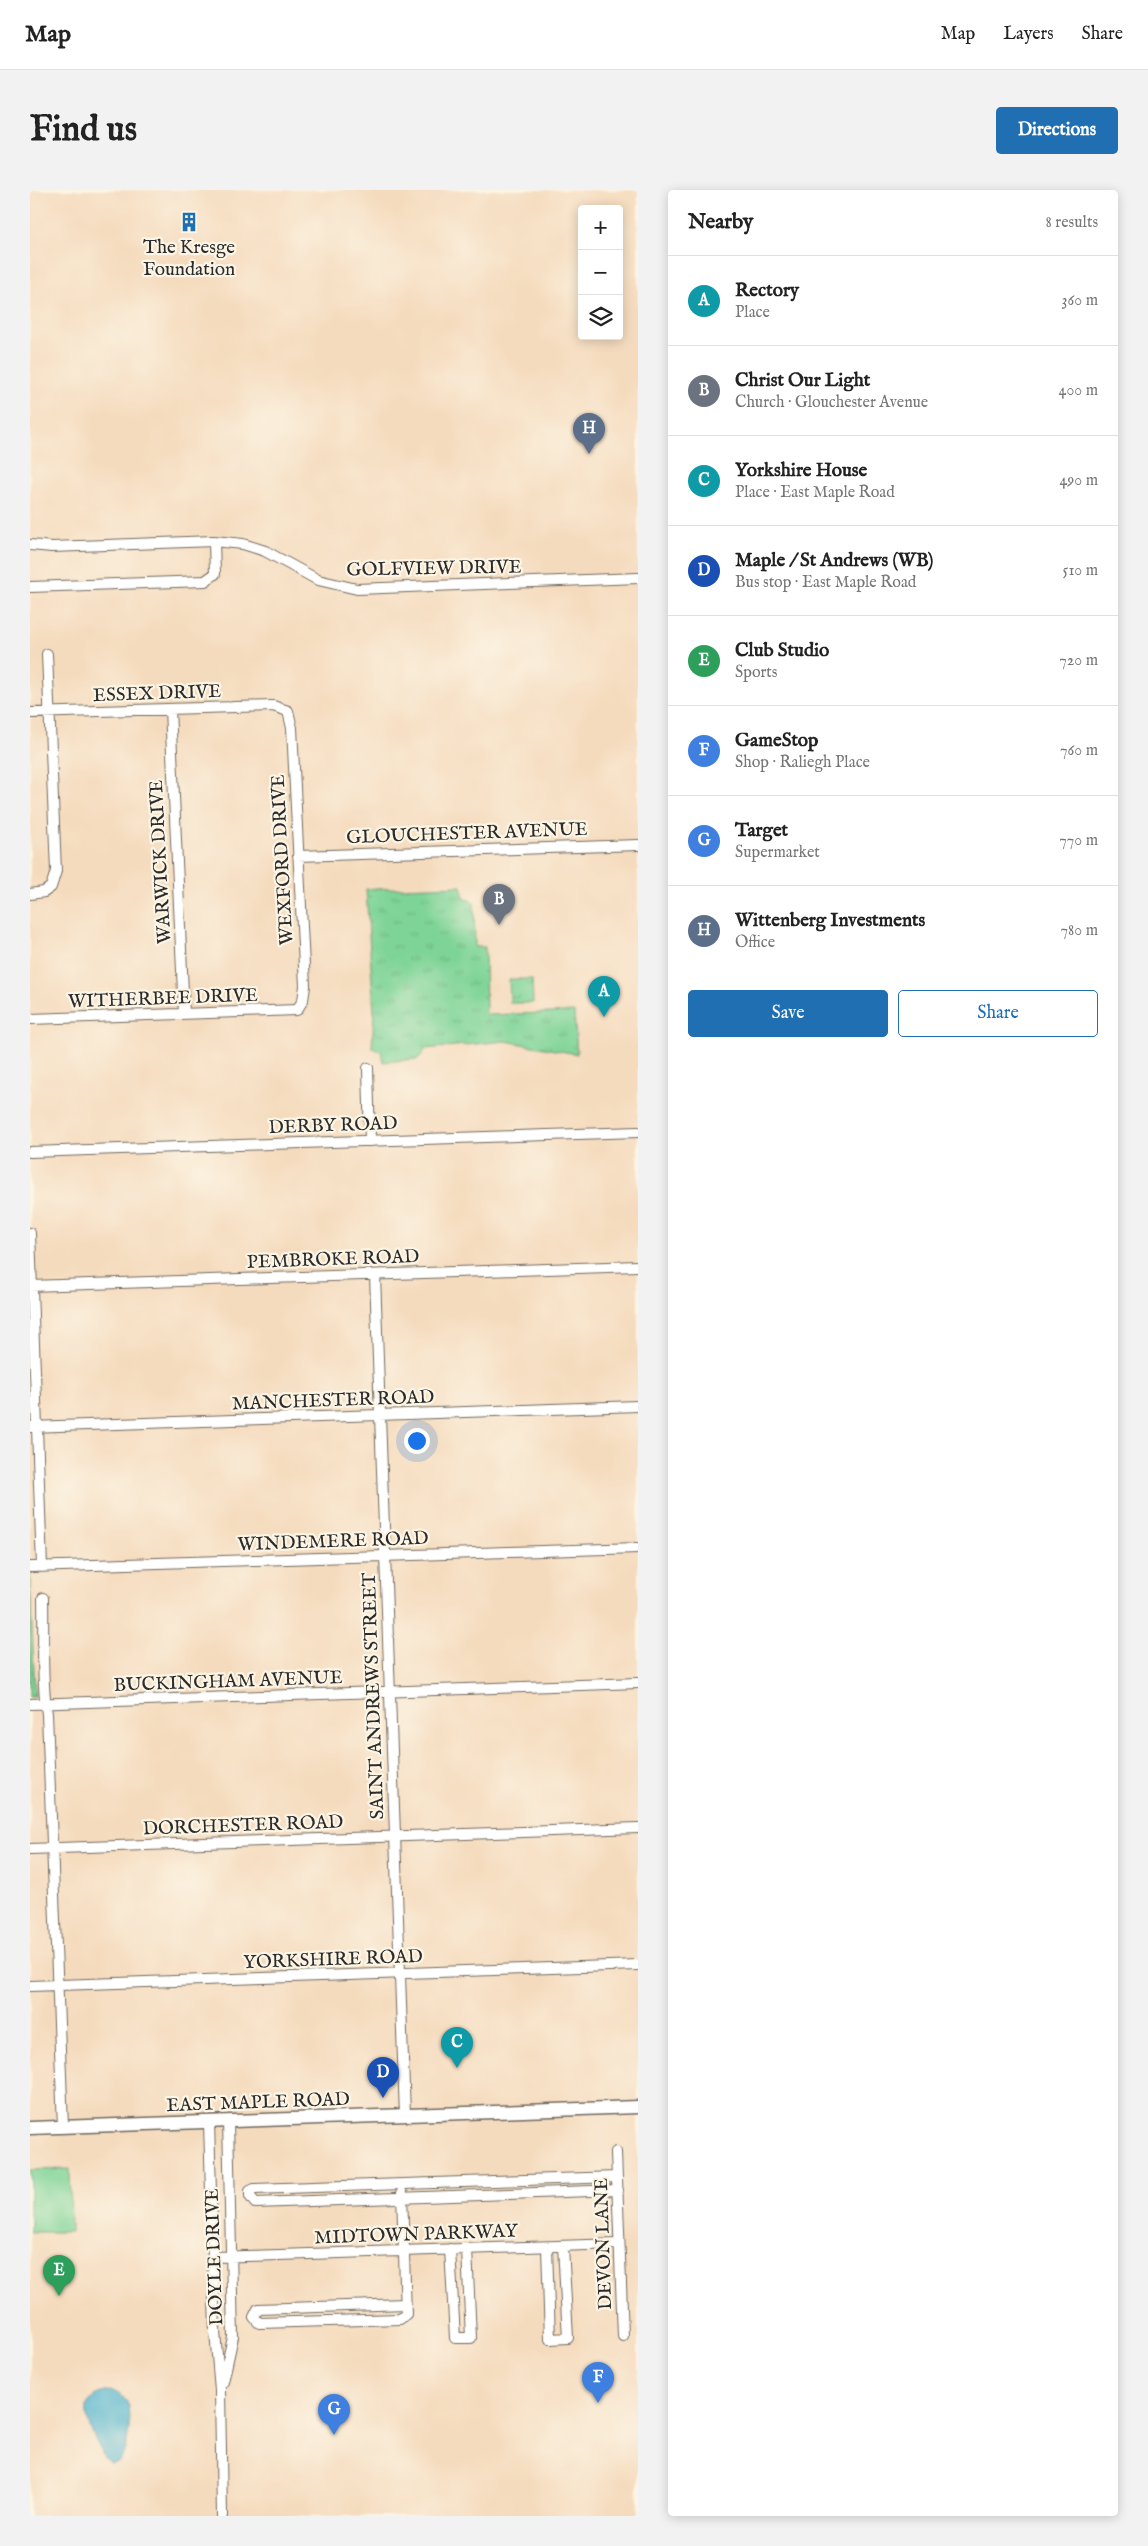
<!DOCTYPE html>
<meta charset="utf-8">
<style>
body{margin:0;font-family:"IM FELL English",serif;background:#f2f2f2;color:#222}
.controls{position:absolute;right:15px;top:15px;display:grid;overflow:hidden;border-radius:5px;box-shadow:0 2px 12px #0003}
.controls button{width:45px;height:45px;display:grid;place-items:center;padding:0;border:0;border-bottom:1px solid #e0e0e0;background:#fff;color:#222;font:25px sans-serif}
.you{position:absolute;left:386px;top:1250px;width:18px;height:18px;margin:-12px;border:4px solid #fff;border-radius:50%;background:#1a73e8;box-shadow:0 0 0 8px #1a73e833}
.badge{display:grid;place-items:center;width:32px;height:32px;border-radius:50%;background:#1f6fb2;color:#fff;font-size:16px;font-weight:700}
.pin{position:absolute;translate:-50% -41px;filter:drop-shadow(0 1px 2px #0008)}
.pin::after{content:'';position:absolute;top:26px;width:18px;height:15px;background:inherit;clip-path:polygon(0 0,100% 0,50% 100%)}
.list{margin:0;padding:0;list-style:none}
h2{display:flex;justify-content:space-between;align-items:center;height:65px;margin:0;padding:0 20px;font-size:21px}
h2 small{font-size:16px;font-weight:400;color:#767676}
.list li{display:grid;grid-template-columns:32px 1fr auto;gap:15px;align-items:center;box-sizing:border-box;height:90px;padding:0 20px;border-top:1px solid #e0e0e0}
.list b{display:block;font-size:19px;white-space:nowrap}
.list p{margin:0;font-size:16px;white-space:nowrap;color:#767676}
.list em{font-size:16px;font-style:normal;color:#767676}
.actions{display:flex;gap:10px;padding:15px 20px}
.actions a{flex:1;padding:11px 0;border:1px solid #1f6fb2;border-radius:5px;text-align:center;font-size:18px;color:#1f6fb2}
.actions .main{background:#1f6fb2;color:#fff}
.icon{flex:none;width:28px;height:28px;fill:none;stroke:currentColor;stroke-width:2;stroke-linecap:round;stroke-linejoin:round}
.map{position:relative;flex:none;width:608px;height:2326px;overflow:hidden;border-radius:5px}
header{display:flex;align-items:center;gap:30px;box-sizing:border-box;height:70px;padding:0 25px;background:#fff;border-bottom:1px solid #e0e0e0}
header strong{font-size:24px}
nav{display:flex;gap:28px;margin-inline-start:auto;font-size:18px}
.intro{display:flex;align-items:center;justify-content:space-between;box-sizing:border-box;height:120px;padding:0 30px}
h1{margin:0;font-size:35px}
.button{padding:12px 22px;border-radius:5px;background:#1f6fb2;color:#fff;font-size:18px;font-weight:700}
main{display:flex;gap:30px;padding:0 30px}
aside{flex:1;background:#fff;border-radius:5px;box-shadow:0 2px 12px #0003}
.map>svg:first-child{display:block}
.grass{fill:url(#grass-tufts);stroke:#548061}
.garden{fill:#7ed497;stroke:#548061}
.water{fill:#4fb3ce;stroke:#3d6f7c}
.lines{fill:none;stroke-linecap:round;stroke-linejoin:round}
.minor-casing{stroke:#72695e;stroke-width:12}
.major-casing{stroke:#72695e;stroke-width:15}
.minor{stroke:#fff;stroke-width:10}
.major{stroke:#fff;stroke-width:12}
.labels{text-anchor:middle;stroke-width:4.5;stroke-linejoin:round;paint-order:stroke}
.poi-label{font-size:19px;fill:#2b2b2b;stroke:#fcf5e5}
.street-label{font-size:19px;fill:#2b2b2b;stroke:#fcf5e5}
</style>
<header>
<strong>Map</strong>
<nav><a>Map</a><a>Layers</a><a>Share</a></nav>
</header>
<div class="intro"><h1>Find us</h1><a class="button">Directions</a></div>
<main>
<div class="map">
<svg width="608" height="2326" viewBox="0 0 608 2326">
<defs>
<pattern id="grass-tufts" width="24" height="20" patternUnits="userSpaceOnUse" patternTransform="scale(1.25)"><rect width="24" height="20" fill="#7ed497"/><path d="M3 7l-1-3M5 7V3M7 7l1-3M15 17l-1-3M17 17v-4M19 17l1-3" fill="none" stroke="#6db682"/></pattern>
</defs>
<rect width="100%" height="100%" fill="#fcf5e5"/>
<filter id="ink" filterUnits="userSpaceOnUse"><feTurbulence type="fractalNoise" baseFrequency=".02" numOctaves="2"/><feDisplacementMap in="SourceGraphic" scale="10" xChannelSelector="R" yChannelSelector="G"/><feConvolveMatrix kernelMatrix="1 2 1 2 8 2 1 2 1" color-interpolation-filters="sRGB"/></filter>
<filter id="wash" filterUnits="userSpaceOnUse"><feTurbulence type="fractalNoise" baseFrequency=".0096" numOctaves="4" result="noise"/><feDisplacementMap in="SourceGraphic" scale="20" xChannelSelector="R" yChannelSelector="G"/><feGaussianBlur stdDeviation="1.12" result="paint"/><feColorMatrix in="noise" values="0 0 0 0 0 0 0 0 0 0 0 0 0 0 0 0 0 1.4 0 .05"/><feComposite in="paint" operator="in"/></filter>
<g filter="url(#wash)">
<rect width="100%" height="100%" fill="#f5dbbe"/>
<path class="grass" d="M431,696L434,708L444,712L445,757H455L456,825L544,822L547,864L475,851L396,859L388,869L353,872L351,861L342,858L344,823L336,699Z
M479,789H502L503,813H480Z
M0,1384L5,1507H0Z"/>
<path class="garden" d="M40,1979L41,2042H0V1980Z"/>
<path class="water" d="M83,2201C89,2204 95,2207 98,2214C103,2225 97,2265 88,2272L80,2273L75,2269C64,2245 36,2204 83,2201Z"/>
</g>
<g filter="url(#ink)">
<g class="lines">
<defs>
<path id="minor" d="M0,355L22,357L184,351L213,354L235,361L288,390L327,399L608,388
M0,397L175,391L185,384L184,351
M140,519L154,824
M0,523L243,516L258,521L262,538L275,796L273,810L267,820L0,829
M268,666L608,655
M0,704L14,702L21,697L26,681L17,464
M338,878L340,951
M0,962L608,942
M0,1043L12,1377
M345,1085L375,1925
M0,1096L608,1076
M0,1237L608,1216
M0,1377L608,1358
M13,1408C14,1446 11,1486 17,1524L33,1937
M0,1514L608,1493
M0,1659L608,1638
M0,1796L608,1775
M179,1932L185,2142L190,2200L192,2326
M586,1962L593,2146
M587,1987L224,1999L220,2001V2006L225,2013L588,2000
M372,2003L376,2124L370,2129L229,2133L224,2127L228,2119L376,2114
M517,2057L520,2149L538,2148L533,2056
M420,2059L425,2148H441L437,2059
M184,2067L589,2054
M193,2192L203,2147L198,1931"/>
<path id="major" d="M0,1938L608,1917"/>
</defs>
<use href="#minor" class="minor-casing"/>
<use href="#major" class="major-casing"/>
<use href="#minor" class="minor"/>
<use href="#major" class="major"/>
</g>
</g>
<defs>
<symbol id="building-bare" viewBox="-9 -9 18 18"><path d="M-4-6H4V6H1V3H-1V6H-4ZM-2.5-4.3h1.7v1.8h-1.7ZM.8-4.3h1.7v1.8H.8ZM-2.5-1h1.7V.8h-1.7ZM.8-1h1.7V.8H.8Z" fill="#1f6fb2" stroke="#fcf5e5" stroke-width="2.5" paint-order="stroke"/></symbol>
</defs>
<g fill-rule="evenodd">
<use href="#building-bare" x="145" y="18" width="28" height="28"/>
</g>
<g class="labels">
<g class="poi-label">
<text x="159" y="63">The Kresge<tspan x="159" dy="22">Foundation</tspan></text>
</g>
<g class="street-label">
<text transform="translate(404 377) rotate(-1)" y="7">GOLFVIEW DRIVE</text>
<text transform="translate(127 502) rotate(-2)" y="7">ESSEX DRIVE</text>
<text transform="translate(437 642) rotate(-2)" y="7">GLOUCHESTER AVENUE</text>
<text transform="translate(251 670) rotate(-93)" y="7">WEXFORD DRIVE</text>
<text transform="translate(129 672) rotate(-93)" y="7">WARWICK DRIVE</text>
<text transform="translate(133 807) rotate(-2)" y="7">WITHERBEE DRIVE</text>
<text transform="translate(303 934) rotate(-2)" y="7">DERBY ROAD</text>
<text transform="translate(303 1068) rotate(-2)" y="7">PEMBROKE ROAD</text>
<text transform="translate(303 1209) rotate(-2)" y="7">MANCHESTER ROAD</text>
<text transform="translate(303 1350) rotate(-2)" y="7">WINDEMERE ROAD</text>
<text transform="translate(198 1490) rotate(-2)" y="7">BUCKINGHAM AVENUE</text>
<text transform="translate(342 1506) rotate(-92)" y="7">SAINT ANDREWS STREET</text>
<text transform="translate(213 1634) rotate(-2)" y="7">DORCHESTER ROAD</text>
<text transform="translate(303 1768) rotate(-2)" y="7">YORKSHIRE ROAD</text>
<text transform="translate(228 1911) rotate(-2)" y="7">EAST MAPLE ROAD</text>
<text transform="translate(386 2043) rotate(-2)" y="7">MIDTOWN PARKWAY</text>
<text transform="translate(572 2054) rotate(-92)" y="7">DEVON LANE</text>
<text transform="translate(183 2067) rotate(-92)" y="7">DOYLE DRIVE</text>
</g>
</g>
</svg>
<div class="controls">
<button>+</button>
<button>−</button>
<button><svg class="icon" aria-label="layers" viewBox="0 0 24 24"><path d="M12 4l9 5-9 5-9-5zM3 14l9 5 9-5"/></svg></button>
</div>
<div class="you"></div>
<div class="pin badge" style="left:574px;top:827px;background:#0f9aa8">A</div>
<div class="pin badge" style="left:469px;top:735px;background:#6b7280">B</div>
<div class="pin badge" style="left:427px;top:1878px;background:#0f9aa8">C</div>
<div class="pin badge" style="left:353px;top:1908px;background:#1a4fb4">D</div>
<div class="pin badge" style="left:29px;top:2106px;background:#2e9e5b">E</div>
<div class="pin badge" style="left:568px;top:2213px;background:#3f7fe0">F</div>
<div class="pin badge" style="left:304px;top:2245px;background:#3f7fe0">G</div>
<div class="pin badge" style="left:559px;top:264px;background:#5c6f8a">H</div>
</div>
<aside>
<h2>Nearby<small>8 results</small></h2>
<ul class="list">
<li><span class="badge" style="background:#0f9aa8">A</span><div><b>Rectory</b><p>Place</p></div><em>360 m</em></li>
<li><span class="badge" style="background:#6b7280">B</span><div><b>Christ Our Light</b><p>Church · Glouchester Avenue</p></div><em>400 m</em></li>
<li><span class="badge" style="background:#0f9aa8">C</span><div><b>Yorkshire House</b><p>Place · East Maple Road</p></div><em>490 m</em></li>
<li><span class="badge" style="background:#1a4fb4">D</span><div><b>Maple / St Andrews (WB)</b><p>Bus stop · East Maple Road</p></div><em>510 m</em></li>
<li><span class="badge" style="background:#2e9e5b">E</span><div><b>Club Studio</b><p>Sports</p></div><em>720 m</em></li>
<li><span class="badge" style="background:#3f7fe0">F</span><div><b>GameStop</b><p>Shop · Raliegh Place</p></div><em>760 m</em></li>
<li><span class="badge" style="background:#3f7fe0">G</span><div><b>Target</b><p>Supermarket</p></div><em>770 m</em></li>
<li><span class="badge" style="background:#5c6f8a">H</span><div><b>Wittenberg Investments</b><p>Office</p></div><em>780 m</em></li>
</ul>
<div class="actions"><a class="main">Save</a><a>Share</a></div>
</aside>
</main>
